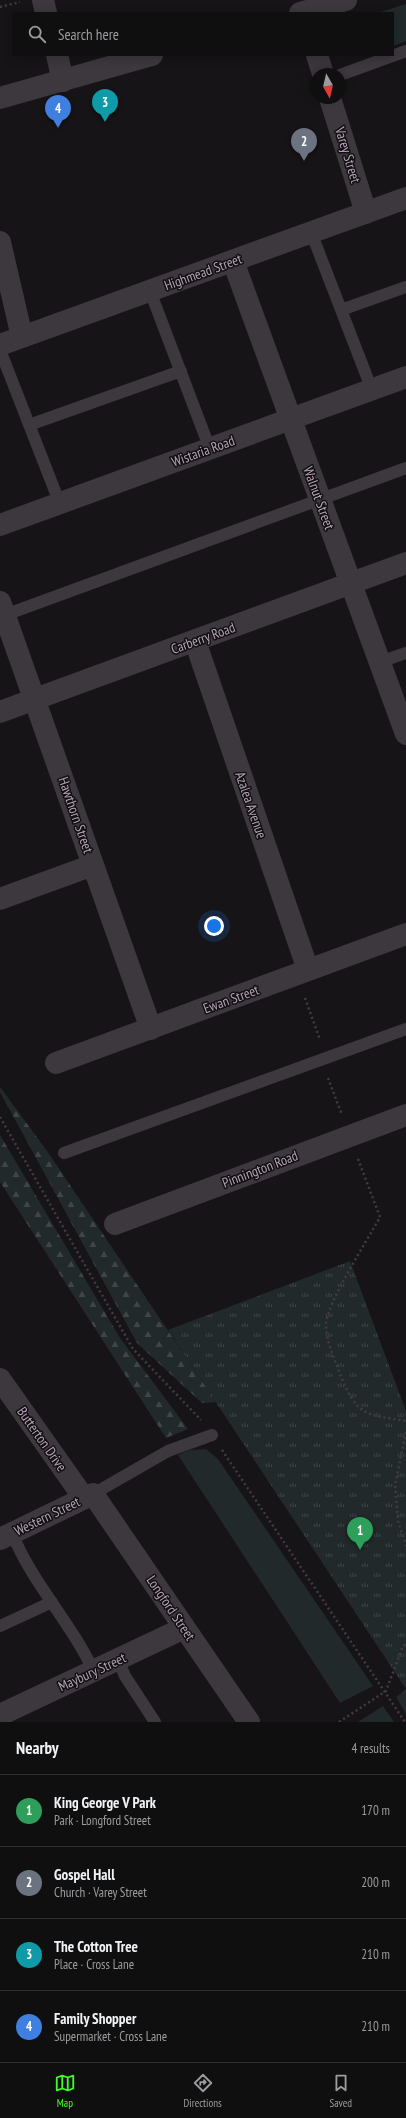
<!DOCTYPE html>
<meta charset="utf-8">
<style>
body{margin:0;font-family:"PT Sans Narrow",sans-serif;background:#1e1d1e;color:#f1f3f6}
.compass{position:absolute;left:310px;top:68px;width:36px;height:36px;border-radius:50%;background:#100f10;box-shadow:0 2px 10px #0003;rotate:172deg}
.you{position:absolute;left:214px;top:926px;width:14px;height:14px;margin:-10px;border:3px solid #fff;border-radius:50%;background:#1a73e8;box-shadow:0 0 0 6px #1a73e833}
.badge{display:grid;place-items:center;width:26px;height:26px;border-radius:50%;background:#3eff23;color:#fff;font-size:13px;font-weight:700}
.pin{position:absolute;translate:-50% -33px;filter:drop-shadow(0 1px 2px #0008)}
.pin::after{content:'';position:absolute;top:21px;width:14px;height:12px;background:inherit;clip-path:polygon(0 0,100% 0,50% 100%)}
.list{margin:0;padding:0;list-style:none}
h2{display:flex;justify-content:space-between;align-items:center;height:52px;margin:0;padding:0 16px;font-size:17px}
h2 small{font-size:13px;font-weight:400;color:#9c9c9f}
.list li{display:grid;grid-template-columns:26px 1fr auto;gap:12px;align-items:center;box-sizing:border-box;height:72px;padding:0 16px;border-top:1px solid #302f30}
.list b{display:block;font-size:15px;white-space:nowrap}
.list p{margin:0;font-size:13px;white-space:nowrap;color:#9c9c9f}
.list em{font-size:13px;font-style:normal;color:#9c9c9f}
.icon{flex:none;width:22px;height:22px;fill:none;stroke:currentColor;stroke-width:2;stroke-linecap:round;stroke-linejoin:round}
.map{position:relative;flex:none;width:406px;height:1722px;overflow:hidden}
.search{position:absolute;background:#100f10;box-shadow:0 2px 10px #0003;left:12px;right:12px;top:12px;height:44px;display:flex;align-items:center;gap:10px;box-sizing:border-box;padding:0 14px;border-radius:0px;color:#9c9c9f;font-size:15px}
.sheet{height:340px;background:#100f10}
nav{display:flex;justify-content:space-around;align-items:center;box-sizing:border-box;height:56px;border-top:1px solid #302f30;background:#100f10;font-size:11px;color:#9c9c9f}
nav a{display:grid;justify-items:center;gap:2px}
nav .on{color:#3eff23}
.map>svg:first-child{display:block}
.grass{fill:#22292b}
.forest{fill:url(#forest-firs)}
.park{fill:url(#park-tufts)}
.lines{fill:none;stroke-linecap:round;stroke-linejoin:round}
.path{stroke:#423b42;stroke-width:2.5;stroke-dasharray:2 3;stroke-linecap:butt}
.service{stroke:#3d373e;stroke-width:12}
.minor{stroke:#3d373e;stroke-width:22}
.labels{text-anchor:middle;stroke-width:3;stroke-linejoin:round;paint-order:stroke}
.street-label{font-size:14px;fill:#b6a4b8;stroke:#110f11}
</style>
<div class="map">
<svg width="406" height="1722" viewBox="0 0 406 1722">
<defs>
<pattern id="forest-firs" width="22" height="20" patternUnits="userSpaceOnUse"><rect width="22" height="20" fill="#22292b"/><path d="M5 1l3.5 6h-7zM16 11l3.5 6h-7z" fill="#404548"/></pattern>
<pattern id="park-tufts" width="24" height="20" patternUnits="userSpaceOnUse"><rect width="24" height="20" fill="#22292b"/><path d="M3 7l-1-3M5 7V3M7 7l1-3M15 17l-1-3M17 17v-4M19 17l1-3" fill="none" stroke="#404548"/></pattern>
</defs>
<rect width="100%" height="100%" fill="#161416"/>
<path class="grass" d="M406,4V41L393,46V13H377Z
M206,1449L218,1459L373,1686L340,1703L178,1455L190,1450Z
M406,1689V1714L396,1697Z
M383,1706L394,1722H358Z"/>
<path class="forest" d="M0,1087L47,1151L216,1402L202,1403L137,1343L0,1092Z
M0,1135L120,1338L188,1429L166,1438L0,1182Z"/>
<path class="park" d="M350,1261L406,1411V1689L168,1330Z"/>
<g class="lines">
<path class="path" d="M0,7L20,2
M305,998L320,1040
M328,1078L342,1115
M0,1117L133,1349L201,1420
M358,1159L380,1217C368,1239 327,1303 326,1324C326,1341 334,1358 340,1374C357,1416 364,1414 406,1421
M406,1432L395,1485L398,1521L406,1546
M222,1450L405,1722
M339,1722L386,1691L403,1646L406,1644"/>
<path class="service" d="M340,75L406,51
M311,232L372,390
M150,291L210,449
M341,310L406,287
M0,350L60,504
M29,425L181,371
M5,615L406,468
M380,662L406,653
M64,1153L406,1029
M93,1494L168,1451L212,1435
M12,1533C32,1583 71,1622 94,1672
M0,1626L52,1602
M118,1660L125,1676L155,1722"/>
<path class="minor" d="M43,0L46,13
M300,13L346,0
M57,55L63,81
M317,55L323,74
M0,98L152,55
M330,98L366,213
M0,242L22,337
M233,261L406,734
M0,345L406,198
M0,525L406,377
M0,602L151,1029
M195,641L308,970
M0,712L406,563
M0,899L93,865
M56,1063L406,934
M115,1224L406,1115
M0,1379L84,1498
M0,1539L93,1494L249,1722
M0,1715L184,1628"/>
</g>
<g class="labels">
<g class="street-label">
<text transform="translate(348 155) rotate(73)" y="5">Varey Street</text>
<text transform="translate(203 272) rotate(-20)" y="5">Highmead Street</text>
<text transform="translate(203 451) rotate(-20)" y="5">Wistaria Road</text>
<text transform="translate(319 498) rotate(70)" y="5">Walnut Street</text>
<text transform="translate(203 638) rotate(-20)" y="5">Carberry Road</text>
<text transform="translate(251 805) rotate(71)" y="5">Azalea Avenue</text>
<text transform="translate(76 815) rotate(71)" y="5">Hawthorn Street</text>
<text transform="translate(231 999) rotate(-20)" y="5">Ewan Street</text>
<text transform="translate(260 1169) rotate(-21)" y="5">Pinnington Road</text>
<text transform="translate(42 1439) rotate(55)" y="5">Butterton Drive</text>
<text transform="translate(47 1516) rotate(-26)" y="5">Western Street</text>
<text transform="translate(171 1608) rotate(56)" y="5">Longford Street</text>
<text transform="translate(92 1672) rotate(-25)" y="5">Maybury Street</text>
</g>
</g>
</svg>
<svg class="compass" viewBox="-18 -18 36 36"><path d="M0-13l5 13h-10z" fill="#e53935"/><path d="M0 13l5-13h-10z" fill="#9c9c9f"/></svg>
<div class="you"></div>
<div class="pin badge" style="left:360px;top:1550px;background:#2e9e5b">1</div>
<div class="pin badge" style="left:304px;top:161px;background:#6b7280">2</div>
<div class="pin badge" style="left:105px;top:122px;background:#0f9aa8">3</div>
<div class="pin badge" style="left:58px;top:128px;background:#3f7fe0">4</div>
<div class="search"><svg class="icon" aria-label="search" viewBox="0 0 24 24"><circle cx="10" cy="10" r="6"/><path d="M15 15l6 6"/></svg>Search here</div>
</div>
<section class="sheet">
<h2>Nearby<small>4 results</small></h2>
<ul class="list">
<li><span class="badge" style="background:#2e9e5b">1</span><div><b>King George V Park</b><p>Park · Longford Street</p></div><em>170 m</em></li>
<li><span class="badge" style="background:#6b7280">2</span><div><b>Gospel Hall</b><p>Church · Varey Street</p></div><em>200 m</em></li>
<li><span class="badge" style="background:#0f9aa8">3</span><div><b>The Cotton Tree</b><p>Place · Cross Lane</p></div><em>210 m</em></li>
<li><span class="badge" style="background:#3f7fe0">4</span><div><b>Family Shopper</b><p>Supermarket · Cross Lane</p></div><em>210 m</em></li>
</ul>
</section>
<nav>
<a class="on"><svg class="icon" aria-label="map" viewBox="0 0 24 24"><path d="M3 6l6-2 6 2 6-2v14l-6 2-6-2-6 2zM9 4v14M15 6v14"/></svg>Map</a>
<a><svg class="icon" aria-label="directions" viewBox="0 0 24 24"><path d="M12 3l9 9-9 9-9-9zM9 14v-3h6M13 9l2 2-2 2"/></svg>Directions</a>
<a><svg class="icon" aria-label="saved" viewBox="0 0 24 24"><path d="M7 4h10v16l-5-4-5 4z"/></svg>Saved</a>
</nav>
